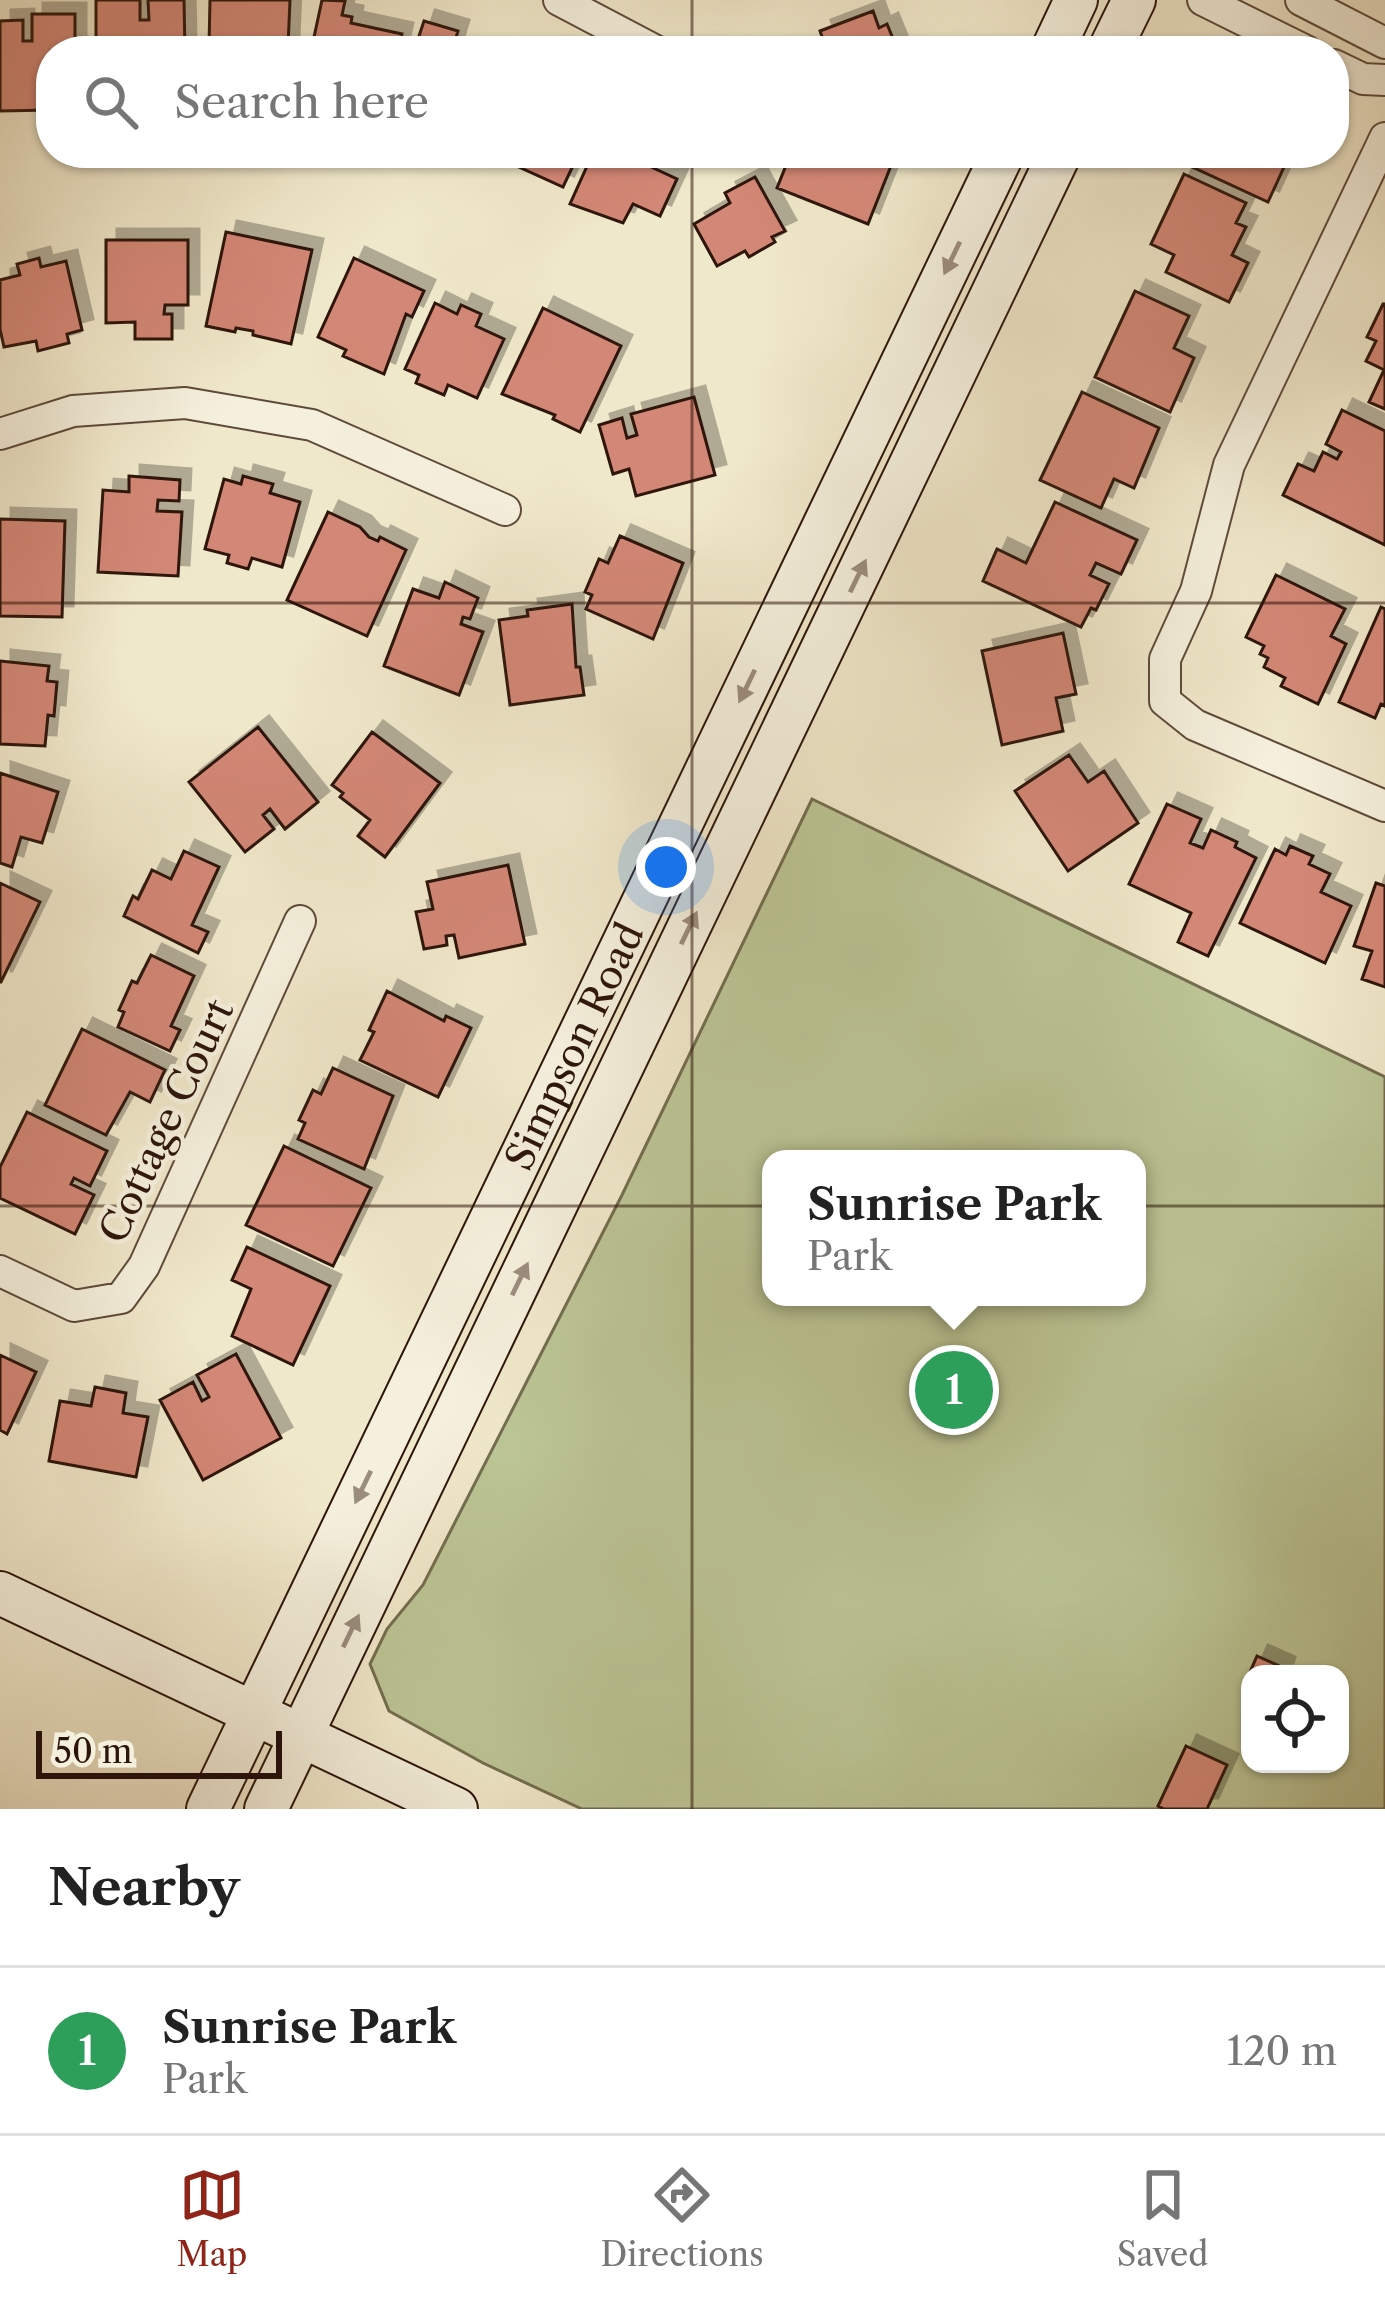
<!DOCTYPE html>
<style>
body{margin:0;font-family:"Libre Caslon Text",serif;background:#f6f6f6;color:#222}
.controls{position:absolute;right:36px;bottom:36px;display:grid;overflow:hidden;border-radius:24px;box-shadow:0 3px 9px #0004}
.controls button{width:108px;height:108px;display:grid;place-items:center;padding:0;border:0;border-bottom:3px solid #e0e0e0;background:#fff;color:#222;font:60px sans-serif}
.scale{position:absolute;left:36px;bottom:30px;width:246px;box-sizing:border-box;padding-left:12px;border:6px solid #2d150b;border-top:0;font-size:33px;line-height:42px;white-space:nowrap;color:#2d150b;-webkit-text-stroke:9px #f5f0dd;paint-order:stroke}
.you{position:absolute;left:666px;top:867px;width:42px;height:42px;margin:-30px;border:9px solid #fff;border-radius:50%;background:#1a73e8;box-shadow:0 0 0 18px #1a73e833}
.badge{display:grid;place-items:center;width:78px;height:78px;border-radius:50%;background:#8f2418;color:#fff;font-size:39px;font-weight:700}
.pin{position:absolute;translate:-50% -50%;border:6px solid #fff;box-shadow:0 3px 12px #0006}
.popup{position:absolute;left:762px;top:1150px;width:384px;height:156px;box-sizing:border-box;display:grid;place-content:center;border-radius:24px;background:#fff;filter:drop-shadow(0 3px 9px #0005);font-size:39px;white-space:nowrap;color:#767676}
.popup b{font-size:45px;color:#222}
.popup::after{content:'';position:absolute;left:50%;top:100%;margin-left:-24px;border:24px solid transparent;border-top-color:#fff}
.list{margin:0;padding:0;list-style:none}
h2{display:flex;justify-content:space-between;align-items:center;height:156px;margin:0;padding:0 48px;font-size:51px}
h2 small{font-size:39px;font-weight:400;color:#767676}
.list li{display:grid;grid-template-columns:78px 1fr auto;gap:36px;align-items:center;box-sizing:border-box;height:168px;padding:0 48px;border-top:3px solid #e0e0e0}
.list b{display:block;font-size:45px;white-space:nowrap}
.list p{margin:0;font-size:39px;white-space:nowrap;color:#767676}
.list em{font-size:39px;font-style:normal;color:#767676}
.icon{flex:none;width:66px;height:66px;fill:none;stroke:currentColor;stroke-width:2;stroke-linecap:round;stroke-linejoin:round}
.map{position:relative;flex:none;width:1385px;height:1809px;overflow:hidden}
.search{position:absolute;background:#fff;box-shadow:0 3px 9px #0004;left:36px;right:36px;top:36px;height:132px;display:flex;align-items:center;gap:30px;box-sizing:border-box;padding:0 42px;border-radius:48px;color:#767676;font-size:45px}
.sheet{height:324px;background:#fff}
nav{display:flex;justify-content:space-around;align-items:center;box-sizing:border-box;height:168px;border-top:3px solid #e0e0e0;background:#fff;font-size:33px;color:#767676}
nav a{display:grid;justify-items:center;gap:6px}
nav .on{color:#8f2418}
.map>svg:first-child{display:block}
.green{fill:#bcc595;stroke:#746d50;stroke-width:3;fill-rule:evenodd}
.building{fill:#d38776;stroke:#2d150b;stroke-width:3;filter:url(#shadow)}
.lines{fill:none;stroke-linecap:round;stroke-linejoin:round}
.street-casing{stroke:#5e4a3b;stroke-width:34}
.secondary-casing{stroke:#2d150b;stroke-width:46}
.street{stroke:#f5f0dd;stroke-width:30}
.secondary{stroke:#f5f0dd;stroke-width:42}
.oneway{fill:#9b8d7e}
.grid{fill:none;stroke:#2d150b;stroke-width:3;stroke-opacity:0.55}
.labels{text-anchor:middle;stroke-width:9;stroke-linejoin:round;paint-order:stroke}
.street-label{font-size:39px;fill:#2d150b;stroke:#f5f0dd}
</style>
<div class="map">
<svg width="1385" height="1809" viewBox="0 0 1385 1809">
<defs>
<filter id="shadow"><feDropShadow dx="11" dy="-11" stdDeviation="0" flood-color="#0004"/></filter>
</defs>
<rect width="100%" height="100%" fill="#f0e8ca"/>
<filter id="stains"><feTurbulence type="fractalNoise" baseFrequency=".00167" numOctaves="4"/><feColorMatrix values="0 0 0 0 .2 0 0 0 0 .09 0 0 0 0 .02 0 0 0 .5 -.17"/></filter>
<radialGradient id="worn" r=".72"><stop offset=".6" stop-color="#630" stop-opacity="0"/><stop offset="1" stop-color="#630" stop-opacity=".3"/></radialGradient>
<path class="green" d="M812,799L1385,1077V1809H582L483,1763L389,1711L370,1664L387,1629L423,1585L622,1195ZM771,1159H1137V1297H771ZM1250,1674H1340V1764H1250Z"/>
<path class="building" d="M96,0H140V20H149L148,0H184L185,51H96Z
M210,0H290L288,47L224,51V46H209Z
M322,0L345,1L342,15L352,17L351,23L402,34L398,51H311Z
M873,11L879,28L887,24L898,51H827L820,31Z
M32,14H75V51H51V110L0,111V21L23,20V41H32Z
M424,21L458,31L452,51H414Z
M488,153H579L563,187Z
M593,153H631L637,156L636,160L677,179L660,216L633,204L623,223L570,204Z
M791,153H805L818,162L822,153H896L868,224L777,188Z
M1176,153H1291L1288,160L1273,154L1270,161L1284,167L1268,202L1173,158Z
M1184,174L1246,203L1236,223L1246,227L1232,255L1248,263L1229,302L1166,272L1174,255L1151,244Z
M755,177L785,231L772,237L775,242L749,257L745,251L717,266L694,224L730,203L725,193Z
M226,232L312,250L291,344L253,335V331L236,328L235,332L206,326Z
M106,240H188V305H165L164,314H172V339H135V322L106,323Z
M39,258L41,267L66,261L82,330L67,334L69,343L38,351L36,341L4,347L0,329V280L20,275L17,264Z
M354,258L424,291L412,317L406,314L384,374L343,356L346,350L318,337Z
M1135,291L1189,316L1174,348L1194,358L1170,412L1095,377Z
M435,303L457,314L461,305L481,314L476,326L504,339L477,398L448,385L444,395L416,383L419,375L405,369Z
M1383,304H1385V409L1369,402L1384,370L1366,361L1376,341L1367,337Z
M543,308L621,346L580,432L553,419L555,415L502,394Z
M1082,392L1159,428L1134,488L1114,479L1101,508L1040,480Z
M694,397L715,475L636,496L629,469L613,474L599,425L622,418L627,438L637,435L631,414Z
M1342,410L1385,431V545L1283,495L1298,464L1314,471L1323,452L1337,459L1341,452L1326,444Z
M129,476L180,480L179,501L158,500L157,511L182,512L178,576L98,572L103,490L129,492Z
M243,476L273,484L270,493L300,502L282,567L252,558L248,569L227,563L229,555L205,549L224,479L241,484Z
M1055,502L1137,540L1121,574L1096,563L1090,575L1109,584L1096,610L1091,608L1081,627L983,581L997,549L1026,563Z
M328,512L360,527L369,537L378,541L380,537L406,550L367,636L287,600Z
M0,519L65,521L62,617L0,616Z
M620,536L683,563L653,639L586,609L592,595L585,592L599,559L608,563Z
M1276,575L1345,609L1331,636L1346,644L1318,704L1281,686L1285,678L1264,667L1268,658L1260,654L1264,646L1246,637Z
M445,582L478,598L470,619L463,617L461,624L483,632L459,695L384,666L413,589L439,598Z
M572,604L576,667H580L584,695L510,705L499,620L528,616L527,610Z
M1381,607L1385,609V706L1381,704L1375,718L1339,702Z
M1063,633L1076,694L1056,698L1063,731L1002,745L982,651Z
M0,661L49,666L47,681L57,682L54,716L48,715L45,746L0,744Z
M258,727L318,802L285,829L270,809L263,815L274,829L245,852L189,782Z
M372,732L440,783L385,857L358,836L370,820L340,797L343,793L332,785Z
M1069,755L1088,782L1104,771L1138,823L1068,871L1015,791Z
M0,773L58,792L42,843L21,837L12,867L0,863Z
M1167,804L1201,819L1190,843L1203,848L1211,830L1237,842L1235,847L1256,858L1208,956L1178,942L1191,913L1129,884Z
M1290,846L1313,856L1309,864L1330,874L1321,892L1351,906L1325,963L1240,923L1275,849L1286,855Z
M184,851L219,867L192,925L208,932L198,953L124,916L133,896L138,899L152,870L171,879Z
M508,865L525,944L459,958L454,935L446,936L447,945L424,949L416,912L433,909L427,882Z
M0,883L40,902L1,982H0Z
M1376,883L1385,886V987L1362,979L1372,951L1354,946Z
M151,955L194,976L171,1026L180,1030L170,1051L118,1027L124,1012L119,1010L132,981L137,983Z
M387,991L444,1021L446,1016L471,1028L438,1097L360,1060L374,1032L369,1030Z
M82,1029L165,1070L150,1102L130,1092L106,1135L45,1105Z
M333,1068L393,1096L364,1169L298,1139L305,1123L299,1120L313,1090L321,1094Z
M27,1112L107,1151L90,1186L74,1178L71,1184L94,1195L75,1234L0,1198V1167Z
M284,1146L371,1188L333,1266L246,1225Z
M247,1247L330,1286L293,1365L232,1336L251,1289L232,1280Z
M236,1354L281,1438L203,1480L160,1400L193,1382L202,1401L209,1397L197,1375Z
M0,1355L36,1372L7,1434L0,1430Z
M95,1387L126,1393L123,1413L148,1417L136,1477L49,1461L60,1401L91,1406Z
M1257,1656L1284,1668L1282,1674H1250V1691L1243,1688Z
M1186,1746L1227,1765L1207,1809H1164L1158,1806Z"/>
<g class="lines">
<defs>
<path id="street" d="M559,0L656,51
M1203,0L1306,51
M1301,0L1385,43
M1334,65L1363,79L1385,80
M1385,138L1229,465L1196,591L1165,659V701L1195,725L1385,806
M0,434L73,411L185,403L312,425L505,510
M0,1271L74,1306L121,1298L144,1266L300,921"/>
<g id="secondary">
<path d="M1052,51L1076,0"/>
<path d="M1109,51L1134,0"/>
<path d="M0,1593L456,1809"/>
<path id="s1" d="M208,1809L1003,153"/>
<path d="M266,1809L1060,153"/>
</g>
</defs>
<use href="#street" class="street-casing"/>
<use href="#secondary" class="secondary-casing"/>
<use href="#street" class="street"/>
<use href="#secondary" class="secondary"/>
</g>
<defs><path id="oneway-solid" d="M-6-.8H1V-3.2L6.5 0L1 3.2V.8H-6Z" transform="scale(3)"/></defs>
<g class="oneway">
<use href="#oneway-solid" transform="translate(952 258) rotate(116)"/>
<use href="#oneway-solid" transform="translate(858 576) rotate(-64)"/>
<use href="#oneway-solid" transform="translate(747 686) rotate(116)"/>
<use href="#oneway-solid" transform="translate(689 928) rotate(-64)"/>
<use href="#oneway-solid" transform="translate(520 1279) rotate(-64)"/>
<use href="#oneway-solid" transform="translate(363 1487) rotate(116)"/>
<use href="#oneway-solid" transform="translate(351 1631) rotate(-64)"/>
</g>
<path class="grid" d="M692,0V51M692,153V1809M0,603H1385M0,1206H1385"/>
<g class="labels">
<g class="street-label">
<text dy="14" stroke="none"><textPath href="#s1" startOffset="846">Simpson Road</textPath></text>
<text transform="translate(166 1121) rotate(-65)" y="14">Cottage Court</text>
</g>
</g>
<rect width="100%" height="100%" filter="url(#stains)"/>
<rect width="100%" height="100%" fill="url(#worn)"/>
</svg>
<div class="controls">
<button><svg class="icon" aria-label="locate" viewBox="0 0 24 24"><circle cx="12" cy="12" r="6"/><path d="M12 2v4M12 18v4M2 12h4M18 12h4"/></svg></button>
</div>
<div class="scale">50 m</div>
<div class="you"></div>
<div class="pin badge" style="left:954px;top:1390px;background:#2e9e5b">1</div>
<div class="popup"><b>Sunrise Park</b>Park</div>
<div class="search"><svg class="icon" aria-label="search" viewBox="0 0 24 24"><circle cx="10" cy="10" r="6"/><path d="M15 15l6 6"/></svg>Search here</div>
</div>
<section class="sheet">
<h2>Nearby<small></small></h2>
<ul class="list">
<li><span class="badge" style="background:#2e9e5b">1</span><div><b>Sunrise Park</b><p>Park</p></div><em>120 m</em></li>
</ul>
</section>
<nav>
<a class="on"><svg class="icon" aria-label="map" viewBox="0 0 24 24"><path d="M3 6l6-2 6 2 6-2v14l-6 2-6-2-6 2zM9 4v14M15 6v14"/></svg>Map</a>
<a><svg class="icon" aria-label="directions" viewBox="0 0 24 24"><path d="M12 3l9 9-9 9-9-9zM9 14v-3h6M13 9l2 2-2 2"/></svg>Directions</a>
<a><svg class="icon" aria-label="saved" viewBox="0 0 24 24"><path d="M7 4h10v16l-5-4-5 4z"/></svg>Saved</a>
</nav>
